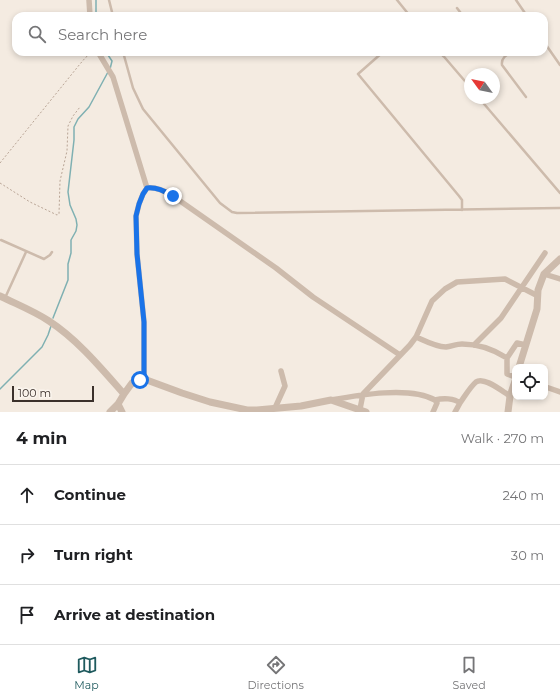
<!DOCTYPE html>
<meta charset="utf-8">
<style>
body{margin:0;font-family:Montserrat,sans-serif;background:#f2f2f2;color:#202124}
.controls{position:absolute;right:12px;bottom:12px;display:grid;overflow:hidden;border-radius:8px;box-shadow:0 2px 6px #0003}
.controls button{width:36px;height:36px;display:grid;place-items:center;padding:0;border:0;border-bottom:1px solid #e0e0e0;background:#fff;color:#202124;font:20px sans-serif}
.compass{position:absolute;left:464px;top:68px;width:36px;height:36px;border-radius:50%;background:#fff;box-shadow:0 2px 6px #0003;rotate:303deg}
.scale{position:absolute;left:12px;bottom:10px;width:82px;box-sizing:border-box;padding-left:4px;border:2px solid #3b302b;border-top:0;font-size:11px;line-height:14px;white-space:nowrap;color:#3b302b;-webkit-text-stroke:3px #fbf5ee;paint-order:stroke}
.stop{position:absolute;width:12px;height:12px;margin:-9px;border:3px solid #1a73e8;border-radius:50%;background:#fff}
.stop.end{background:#1a73e8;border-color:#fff;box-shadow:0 1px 4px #0008}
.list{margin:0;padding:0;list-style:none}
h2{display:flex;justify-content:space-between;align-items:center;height:52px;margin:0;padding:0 16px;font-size:17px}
h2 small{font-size:13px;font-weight:400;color:#757577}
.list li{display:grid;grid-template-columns:26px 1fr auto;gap:12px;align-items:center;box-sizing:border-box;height:60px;padding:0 16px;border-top:1px solid #e0e0e0}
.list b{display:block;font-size:15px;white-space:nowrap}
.list em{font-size:13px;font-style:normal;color:#757577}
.icon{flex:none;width:22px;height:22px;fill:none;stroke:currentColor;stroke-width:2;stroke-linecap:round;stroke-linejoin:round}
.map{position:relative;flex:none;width:560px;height:412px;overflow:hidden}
.search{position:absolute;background:#fff;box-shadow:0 2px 6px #0003;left:12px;right:12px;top:12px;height:44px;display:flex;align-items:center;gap:10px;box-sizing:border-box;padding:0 14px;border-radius:12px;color:#757577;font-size:15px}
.sheet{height:232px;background:#fff}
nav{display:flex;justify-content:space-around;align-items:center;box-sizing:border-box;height:56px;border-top:1px solid #e0e0e0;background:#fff;font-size:11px;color:#757577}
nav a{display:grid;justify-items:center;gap:2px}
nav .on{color:#1f5a5e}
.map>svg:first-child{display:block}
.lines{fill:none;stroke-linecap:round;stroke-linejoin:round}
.stream{stroke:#7fb0b2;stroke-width:1.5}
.path{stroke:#b9a596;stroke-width:1;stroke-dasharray:2 2;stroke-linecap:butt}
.service{stroke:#cdbbac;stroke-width:2.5}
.minor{stroke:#cdbbac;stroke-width:5.5}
.tertiary{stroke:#cdbbac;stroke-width:7}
.route{stroke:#1a73e8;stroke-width:5}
</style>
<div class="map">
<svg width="560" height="412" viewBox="0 0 560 412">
<rect width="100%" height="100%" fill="#f4ebe1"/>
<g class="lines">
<path class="stream" d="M96,0V16
M106,52L112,61L110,69
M53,318L68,280V264L71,253V240L76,231L77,225L76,219L70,205L68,192L74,140V127L78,119L89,107L108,72
M0,389L42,347L48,335L51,326"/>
<path class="path" d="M0,163L80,64L86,57L93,53
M0,183L30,202L57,215L59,214L60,181L67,151L68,126L73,116L80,107"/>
<path class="service" d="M109,0L113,16
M397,0L410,16
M516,0L527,16
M457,8L463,16
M544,42L560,65
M123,52L133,88L143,109L220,203L232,212L237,213L560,208
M383,52L358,74L459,196L462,200V210
M440,52L470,87
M512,52C506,55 501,58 502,65L526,97
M443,56L448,52
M479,98L560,193
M1,240L44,259L50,255L52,252
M5,298L26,252"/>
<path class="minor" d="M89,0L90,16
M98,52L113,77L147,188
M544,274L560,279
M416,337C425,341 436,347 446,347C452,346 457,344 462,344C478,344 493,349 507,358V374L515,377
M474,345L501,318L545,253
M507,358L517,343L526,345
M144,379V322L137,254L136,216L139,204L143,194L147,188C157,187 164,191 173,196L276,268L313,297L400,355
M546,387L560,392
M331,400C359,395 410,386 435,400L437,403L433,412
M435,400C443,398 454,398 460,403L455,412
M460,403C465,396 470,387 476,382C484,376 503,392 510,396
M275,408L285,386L281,371
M360,409L363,394L410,345L416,337L432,301L445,289L457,282L505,279L538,296"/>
<path class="tertiary" d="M0,296C16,304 34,311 49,321C78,340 101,368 124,394
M519,367L537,309L538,290L544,274L560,259
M118,404L122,412
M110,412L118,404L124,394L132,383L136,381L144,379L182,393L210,402L247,410H257L301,406L331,400L366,412
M508,412L510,396L515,381"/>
</g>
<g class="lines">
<path class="route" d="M140,380L144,379V322L137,254L136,216L139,204L143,194L147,188C157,187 164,191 173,196"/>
</g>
</svg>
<div class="controls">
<button><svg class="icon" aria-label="locate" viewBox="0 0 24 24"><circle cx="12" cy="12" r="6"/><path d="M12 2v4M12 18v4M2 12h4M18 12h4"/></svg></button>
</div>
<svg class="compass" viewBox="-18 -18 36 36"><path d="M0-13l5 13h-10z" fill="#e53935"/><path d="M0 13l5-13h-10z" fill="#757577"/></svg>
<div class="scale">100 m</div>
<div class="stop" style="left:140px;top:380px"></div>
<div class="stop end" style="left:173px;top:196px"></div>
<div class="search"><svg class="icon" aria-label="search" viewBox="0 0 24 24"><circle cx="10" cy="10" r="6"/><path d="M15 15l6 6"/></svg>Search here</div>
</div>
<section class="sheet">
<h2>4 min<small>Walk · 270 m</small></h2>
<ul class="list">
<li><svg class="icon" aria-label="ahead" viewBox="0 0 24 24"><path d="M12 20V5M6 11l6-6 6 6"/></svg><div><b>Continue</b></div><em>240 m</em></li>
<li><svg class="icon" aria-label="right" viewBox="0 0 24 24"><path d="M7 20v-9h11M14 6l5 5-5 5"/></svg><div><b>Turn right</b></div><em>30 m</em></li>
<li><svg class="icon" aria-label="arrive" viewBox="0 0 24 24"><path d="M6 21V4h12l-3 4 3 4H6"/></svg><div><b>Arrive at destination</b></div></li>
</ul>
</section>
<nav>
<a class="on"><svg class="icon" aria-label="map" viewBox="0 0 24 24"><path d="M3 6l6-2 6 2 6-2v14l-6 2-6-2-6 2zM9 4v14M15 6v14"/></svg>Map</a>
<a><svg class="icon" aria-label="directions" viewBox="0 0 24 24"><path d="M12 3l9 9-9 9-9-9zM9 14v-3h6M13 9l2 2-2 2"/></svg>Directions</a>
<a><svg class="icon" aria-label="saved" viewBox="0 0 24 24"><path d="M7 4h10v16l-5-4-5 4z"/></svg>Saved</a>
</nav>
